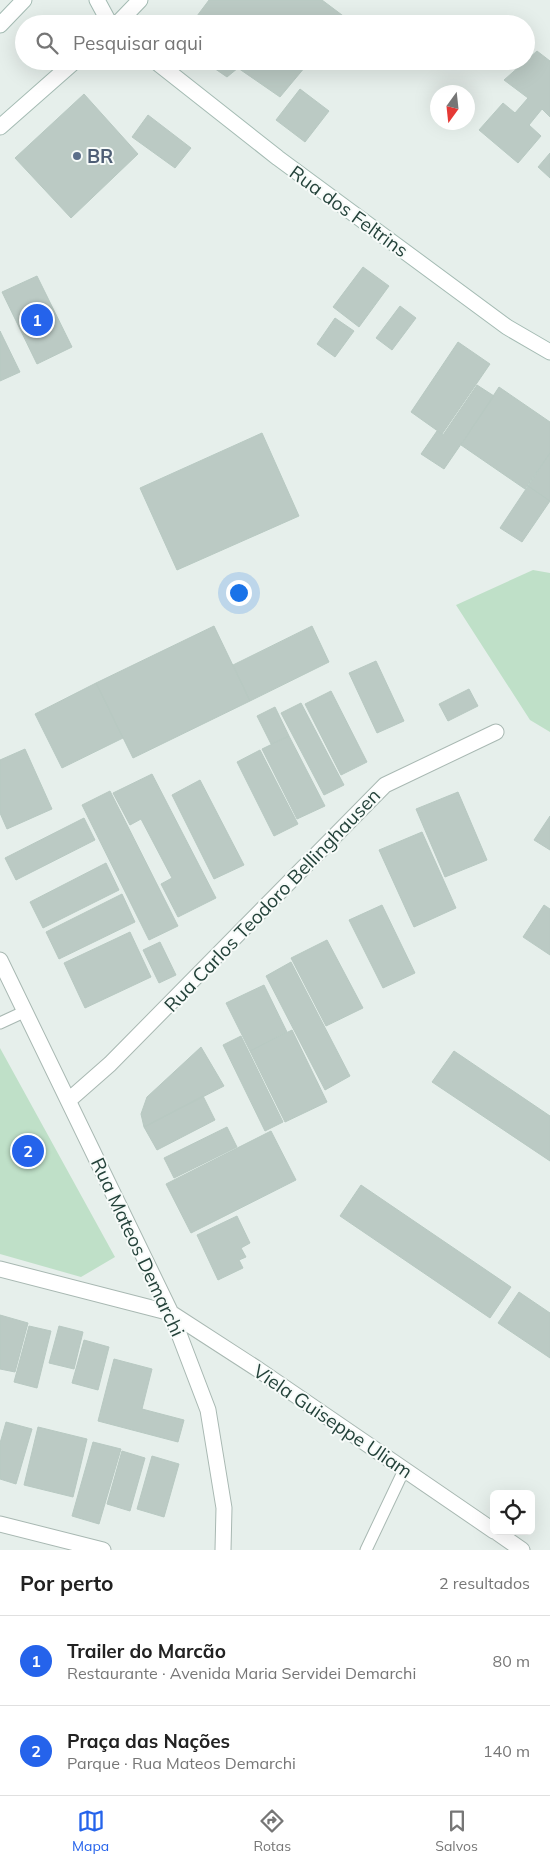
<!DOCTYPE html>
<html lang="pt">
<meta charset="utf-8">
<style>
body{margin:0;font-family:Mulish,sans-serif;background:#f6f6f6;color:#222}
.controls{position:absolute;right:15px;bottom:15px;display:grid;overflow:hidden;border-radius:8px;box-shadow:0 5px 20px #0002}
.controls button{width:45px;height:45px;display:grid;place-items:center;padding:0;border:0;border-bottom:1px solid #e0e0e0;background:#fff;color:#222;font:25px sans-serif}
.compass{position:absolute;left:430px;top:85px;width:45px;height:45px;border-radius:50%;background:#fff;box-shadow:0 5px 20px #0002;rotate:195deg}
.you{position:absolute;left:238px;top:592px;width:18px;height:18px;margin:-12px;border:4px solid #fff;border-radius:50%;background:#1a73e8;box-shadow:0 0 0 8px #1a73e833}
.badge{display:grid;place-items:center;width:32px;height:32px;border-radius:50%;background:#2563eb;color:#fff;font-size:16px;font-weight:700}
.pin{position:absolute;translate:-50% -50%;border:2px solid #fff;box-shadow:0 1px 5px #0006}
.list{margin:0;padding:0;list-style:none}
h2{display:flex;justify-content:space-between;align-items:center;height:65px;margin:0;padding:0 20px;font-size:21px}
h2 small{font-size:16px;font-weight:400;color:#767676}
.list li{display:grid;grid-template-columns:32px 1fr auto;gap:15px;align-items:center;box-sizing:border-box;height:90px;padding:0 20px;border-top:1px solid #e0e0e0}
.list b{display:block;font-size:19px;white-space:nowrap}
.list p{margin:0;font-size:16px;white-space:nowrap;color:#767676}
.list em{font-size:16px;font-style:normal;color:#767676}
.icon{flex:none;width:28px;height:28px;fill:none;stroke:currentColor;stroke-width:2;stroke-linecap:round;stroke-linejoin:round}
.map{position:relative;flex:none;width:550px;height:1550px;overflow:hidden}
.search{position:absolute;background:#fff;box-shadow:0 5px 20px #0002;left:15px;right:15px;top:15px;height:55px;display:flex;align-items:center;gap:12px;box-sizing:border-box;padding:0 18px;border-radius:28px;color:#767676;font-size:19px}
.sheet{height:245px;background:#fff}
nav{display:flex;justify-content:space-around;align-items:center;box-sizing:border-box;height:70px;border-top:1px solid #e0e0e0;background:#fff;font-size:14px;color:#767676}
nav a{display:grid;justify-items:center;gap:2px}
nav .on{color:#2563eb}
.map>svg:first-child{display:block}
.green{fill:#bfe0c8}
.building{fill:#bbcac4;stroke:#b8c9c2}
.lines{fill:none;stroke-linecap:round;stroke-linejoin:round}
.lane-casing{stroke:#a8b8b2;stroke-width:13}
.street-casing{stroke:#a8b8b2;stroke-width:17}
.secondary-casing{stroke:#a4bbb3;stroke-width:17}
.lane{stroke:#fff;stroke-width:11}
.street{stroke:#fff;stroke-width:15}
.secondary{stroke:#fff;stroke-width:15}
.service-dot{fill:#5c6f8a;stroke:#f7fbf9;stroke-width:2}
.labels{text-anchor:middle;stroke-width:4;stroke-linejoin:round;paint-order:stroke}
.service-label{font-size:19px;font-weight:bold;fill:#4e5e75;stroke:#f7fbf9;text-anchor:start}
.street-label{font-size:19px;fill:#24423a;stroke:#f7fbf9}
</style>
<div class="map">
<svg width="550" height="1550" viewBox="0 0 550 1550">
<rect width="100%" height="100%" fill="#e6efeb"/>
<path class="green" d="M533,570L550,573V732L530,720L456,605Z
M0,1048L115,1257L81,1277L0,1254Z"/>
<path class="building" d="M209,0H322L346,18L342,24H191Z
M537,51L550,61V117L542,109L529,125L541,136L518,163L479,130L503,103L515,113L528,98L504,80Z
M210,61H310L280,97L238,68L227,77L208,64Z
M300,89L329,111L305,142L276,120Z
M84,94L138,154L71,218L15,158Z
M148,115L191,148L175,168L132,137Z
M550,153V178L538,167Z
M363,267L389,286L359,327L333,307Z
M37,276L72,347L37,364L2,292Z
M400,306L416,318L392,350L376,338Z
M335,318L354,331L335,357L317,344Z
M0,331L20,372L0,381Z
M458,342L490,364L442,434L411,412Z
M477,385L494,396L444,469L421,454L437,431L443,435Z
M499,387L550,422V453L525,489L461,445Z
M262,433L299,516L177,570L140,488Z
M550,453V501L528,486Z
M528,486L550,501L522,542L500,528Z
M214,626L250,701L133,758L96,683Z
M312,626L329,662L250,701L233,665Z
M376,661L404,721L377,733L349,673Z
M96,683L123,738L62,768L35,714Z
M469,689L478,706L448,721L439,704Z
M331,691L367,762L341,775L305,704Z
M301,703L344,785L324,795L281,713Z
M275,707L289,736L271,744L257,716Z
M289,736L325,806L297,819L262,749Z
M25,749L52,809L7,829L0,813V760Z
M260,750L298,824L274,836L237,762Z
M152,774L216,898L178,917L161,884L172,878L141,819L130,825L113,793Z
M200,780L244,865L214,879L172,795Z
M110,791L178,926L149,940L82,805Z
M458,792L487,860L445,877L416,809Z
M550,816V850L534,840Z
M84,818L95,840L16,880L5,858Z
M422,832L456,908L414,927L379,850Z
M106,863L119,890L43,928L30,902Z
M122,894L135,922L59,959L46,932Z
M382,905L415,973L383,988L349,920Z
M544,905L550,909V955L523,937Z
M130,932L151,977L85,1008L64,963Z
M327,940L363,1008L326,1026L291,958Z
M160,942L176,975L159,983L143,950Z
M291,962L350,1076L325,1090L266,976Z
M264,985L287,1032L250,1051L226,1003Z
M292,1030L327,1102L285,1122L250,1051Z
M241,1036L283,1122L265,1131L223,1045Z
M201,1047L224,1086L144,1127L141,1114L147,1097Z
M454,1051L550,1116V1161L432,1082Z
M203,1096L215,1120L157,1150L144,1127Z
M227,1127L237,1147L174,1178L164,1158Z
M271,1131L296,1180L191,1233L166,1184Z
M361,1185L511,1287L490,1318L340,1216Z
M237,1216L250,1243L241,1248L246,1257L239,1260L243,1268L218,1280L197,1235Z
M519,1292L550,1313V1358L498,1323Z
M0,1315L28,1323L15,1372L0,1369Z
M29,1326L51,1331L37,1388L14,1382Z
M59,1326L83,1332L74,1369L49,1363Z
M84,1340L109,1347L98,1390L72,1383Z
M114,1359L152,1369L142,1409L184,1420L178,1442L98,1421Z
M6,1422L32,1429L16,1484L0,1479V1443Z
M38,1427L87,1439L73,1497L24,1485Z
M93,1442L121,1449L99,1524L72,1516Z
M122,1451L145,1458L130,1511L107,1504Z
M152,1456L179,1464L164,1517L137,1509Z"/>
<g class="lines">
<defs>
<path id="lane" d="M0,1023L26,1011
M366,1550L404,1470"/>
<path id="street" d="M0,960L171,1313L208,1410L224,1508L223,1550
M69,1100L110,1064L385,785L496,732
M0,1269L171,1313L256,1368L494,1531
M0,1524L103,1550
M495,1531L522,1550"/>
<path id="secondary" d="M97,0L110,24
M117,24L140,0
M0,25L24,0
M155,61L278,158L507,327L550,352
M0,127L75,61"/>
</defs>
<use href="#lane" class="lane-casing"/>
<use href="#street" class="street-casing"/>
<use href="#secondary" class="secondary-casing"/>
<use href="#lane" class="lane"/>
<use href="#street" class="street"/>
<use href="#secondary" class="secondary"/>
</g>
<circle class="service-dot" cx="77" cy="156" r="5"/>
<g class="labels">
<g class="service-label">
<text x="87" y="163">BR</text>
</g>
<g class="street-label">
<text transform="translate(349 211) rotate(36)" y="7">Rua dos Feltrins</text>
<text transform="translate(272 900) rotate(-46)" y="7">Rua Carlos Teodoro Bellinghausen</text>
<text transform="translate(138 1247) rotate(65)" y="7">Rua Mateos Demarchi</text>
<text transform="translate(333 1421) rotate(34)" y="7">Viela Guiseppe Uliam</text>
</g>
</g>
</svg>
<div class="controls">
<button><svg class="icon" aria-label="locate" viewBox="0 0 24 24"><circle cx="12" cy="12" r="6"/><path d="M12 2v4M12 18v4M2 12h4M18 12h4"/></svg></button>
</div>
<svg class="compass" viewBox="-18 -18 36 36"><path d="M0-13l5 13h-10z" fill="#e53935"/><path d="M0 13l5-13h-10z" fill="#767676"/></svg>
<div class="you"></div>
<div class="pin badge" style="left:37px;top:320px">1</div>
<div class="pin badge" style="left:28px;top:1151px">2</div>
<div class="search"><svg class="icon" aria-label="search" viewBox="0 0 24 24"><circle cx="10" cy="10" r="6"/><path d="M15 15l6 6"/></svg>Pesquisar aqui</div>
</div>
<section class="sheet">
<h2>Por perto<small>2 resultados</small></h2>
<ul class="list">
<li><span class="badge">1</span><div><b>Trailer do Marcão</b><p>Restaurante · Avenida Maria Servidei Demarchi</p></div><em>80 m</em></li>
<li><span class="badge">2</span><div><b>Praça das Nações</b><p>Parque · Rua Mateos Demarchi</p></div><em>140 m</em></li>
</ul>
</section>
<nav>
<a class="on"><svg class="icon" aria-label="map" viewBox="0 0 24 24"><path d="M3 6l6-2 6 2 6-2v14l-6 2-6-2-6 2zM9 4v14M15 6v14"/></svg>Mapa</a>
<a><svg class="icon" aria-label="directions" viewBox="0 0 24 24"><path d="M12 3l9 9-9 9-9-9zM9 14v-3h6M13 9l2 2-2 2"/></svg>Rotas</a>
<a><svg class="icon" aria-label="saved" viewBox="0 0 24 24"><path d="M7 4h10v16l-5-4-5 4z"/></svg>Salvos</a>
</nav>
